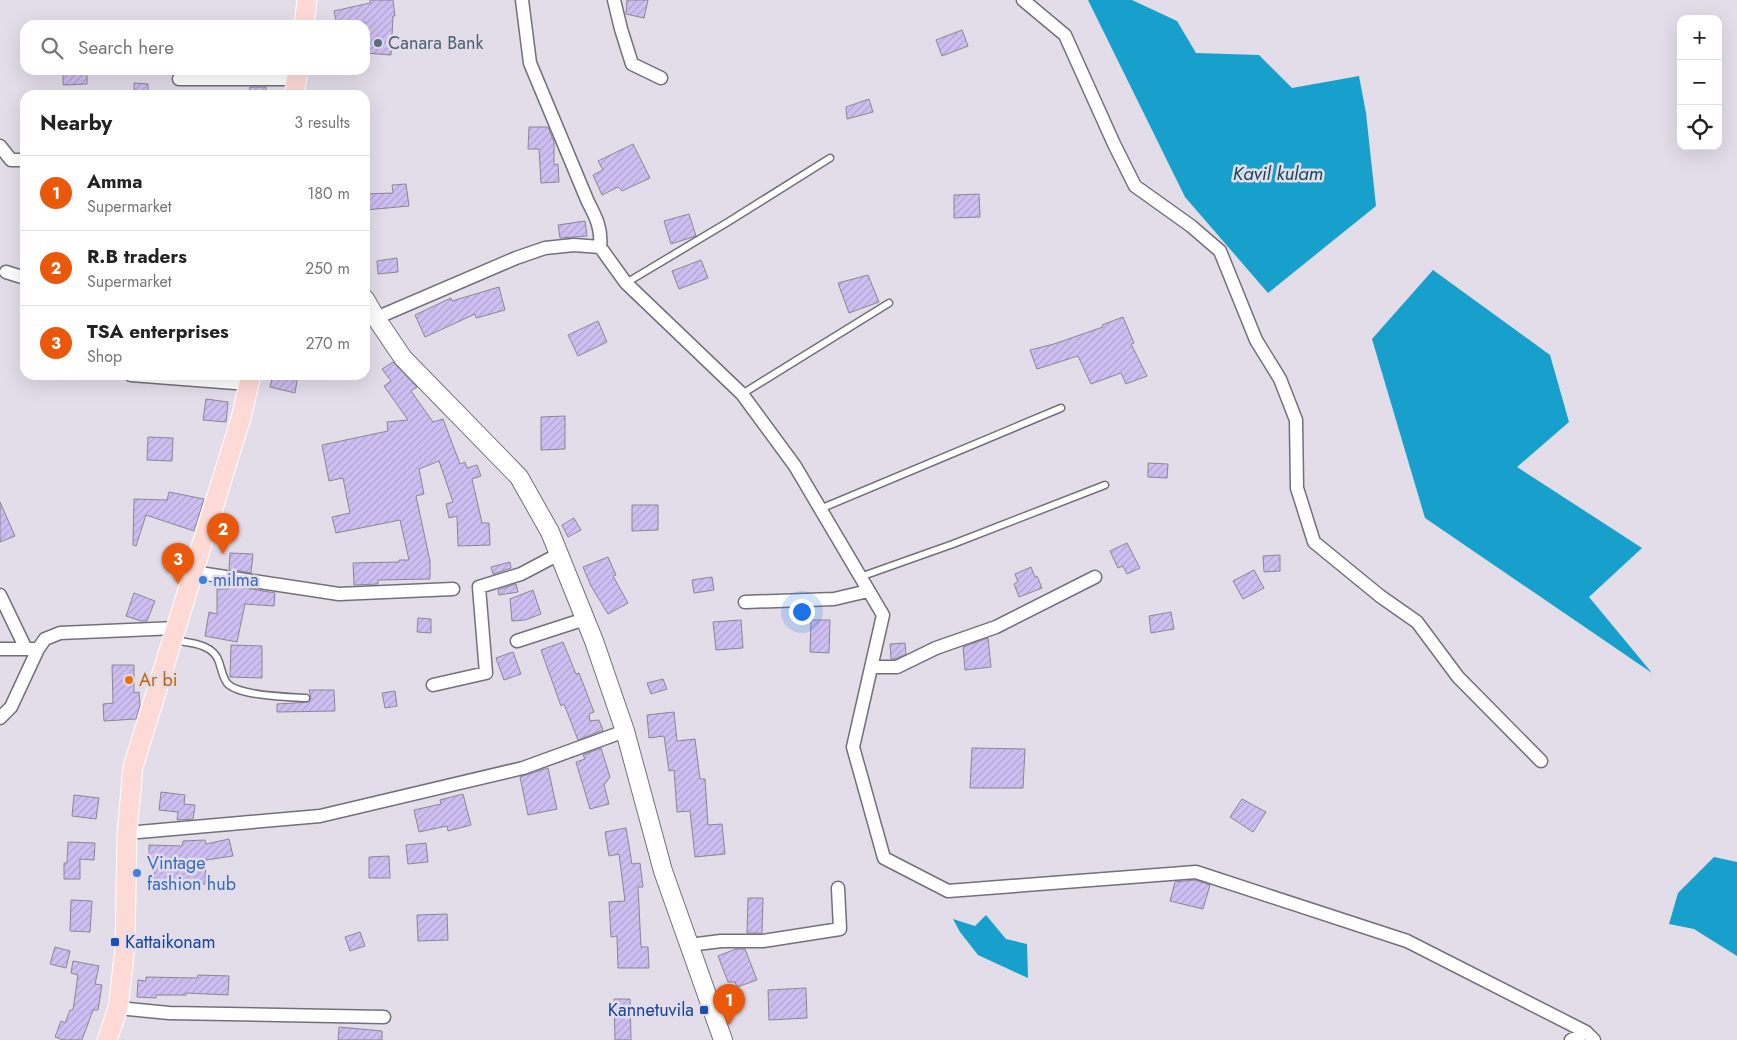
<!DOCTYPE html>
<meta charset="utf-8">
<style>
body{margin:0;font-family:Jost,sans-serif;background:#f6f6f6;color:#222}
.controls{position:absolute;right:15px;top:15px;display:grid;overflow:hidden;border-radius:10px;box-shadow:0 5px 20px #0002}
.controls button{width:45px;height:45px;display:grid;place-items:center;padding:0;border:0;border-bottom:1px solid #e0e0e0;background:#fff;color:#222;font:25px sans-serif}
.you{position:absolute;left:801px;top:611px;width:18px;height:18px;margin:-12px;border:4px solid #fff;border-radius:50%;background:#1a73e8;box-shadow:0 0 0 8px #1a73e833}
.badge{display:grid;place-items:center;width:32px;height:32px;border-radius:50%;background:#ea580c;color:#fff;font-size:16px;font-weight:700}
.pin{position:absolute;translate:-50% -41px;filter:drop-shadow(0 1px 2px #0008)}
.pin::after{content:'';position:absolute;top:26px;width:18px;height:15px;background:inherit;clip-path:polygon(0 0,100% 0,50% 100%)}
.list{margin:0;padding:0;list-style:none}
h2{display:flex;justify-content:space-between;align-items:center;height:65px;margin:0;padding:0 20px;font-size:21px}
h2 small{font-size:16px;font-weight:400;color:#767676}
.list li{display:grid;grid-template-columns:32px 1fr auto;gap:15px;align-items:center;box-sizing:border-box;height:75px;padding:0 20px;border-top:1px solid #e0e0e0}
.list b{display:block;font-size:19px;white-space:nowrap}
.list p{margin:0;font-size:16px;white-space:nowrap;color:#767676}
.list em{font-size:16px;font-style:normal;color:#767676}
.icon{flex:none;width:28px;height:28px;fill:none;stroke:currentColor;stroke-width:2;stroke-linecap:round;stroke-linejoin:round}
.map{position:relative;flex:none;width:1737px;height:1040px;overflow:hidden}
.search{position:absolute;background:#fff;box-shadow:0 5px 20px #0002;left:20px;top:20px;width:350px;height:55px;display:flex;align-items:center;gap:12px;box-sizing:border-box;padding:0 18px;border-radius:15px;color:#767676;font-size:19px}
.panel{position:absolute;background:#fff;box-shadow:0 5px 20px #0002;left:20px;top:90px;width:350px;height:290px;border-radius:15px}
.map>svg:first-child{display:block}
.water{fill:#18a0cc}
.building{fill:url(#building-hatch);stroke:#8a8792}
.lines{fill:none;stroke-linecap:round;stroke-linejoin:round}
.service-casing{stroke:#746f7a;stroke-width:9}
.minor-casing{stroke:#746f7a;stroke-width:15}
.secondary-casing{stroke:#746f7a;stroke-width:20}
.primary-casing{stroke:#fff;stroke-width:21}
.service{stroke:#fff;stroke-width:6}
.minor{stroke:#fff;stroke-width:12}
.secondary{stroke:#fff;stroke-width:18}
.primary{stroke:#fedad6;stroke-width:19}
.service-dot{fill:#5c6f8a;stroke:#e2dde9;stroke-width:2}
.shop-dot{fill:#3f7fe0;stroke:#e2dde9;stroke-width:2}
.food-dot{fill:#e8710a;stroke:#e2dde9;stroke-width:2}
.transit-dot{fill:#1a4fb4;stroke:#e2dde9;stroke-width:2}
.labels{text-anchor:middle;stroke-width:5;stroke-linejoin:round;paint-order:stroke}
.service-label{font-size:18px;fill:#4e5e75;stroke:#e2dde9;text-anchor:start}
.shop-label{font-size:18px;fill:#366cbe;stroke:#e2dde9;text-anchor:start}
.food-label{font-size:18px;fill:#c56008;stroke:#e2dde9;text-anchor:start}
.transit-label{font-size:18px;fill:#164399;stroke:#e2dde9;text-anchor:start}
.water-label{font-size:19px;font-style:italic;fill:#16485b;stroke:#e2dde9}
</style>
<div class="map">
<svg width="1737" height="1040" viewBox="0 0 1737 1040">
<defs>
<pattern id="building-hatch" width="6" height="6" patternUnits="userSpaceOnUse" patternTransform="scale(1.25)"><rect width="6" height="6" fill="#cfbef2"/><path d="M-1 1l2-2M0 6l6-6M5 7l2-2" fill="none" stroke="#b1a3cf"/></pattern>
</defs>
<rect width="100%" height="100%" fill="#e2dde9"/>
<path class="water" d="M1088,0H1132L1177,21L1196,53L1259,55L1292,88L1359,76L1366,113L1376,206L1268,293L1185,197Z
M1433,270L1550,355L1569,422L1517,467L1642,548L1589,597L1652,673L1425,518L1372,339Z
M1714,857L1737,862V956L1694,929L1669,924L1678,893Z
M986,915L1006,939L1027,944L1028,978L978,955L960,932L953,919L975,926Z"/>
<path class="building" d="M370,0H393L395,16H393L391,55L365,53V22L349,25H337L334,11L370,3Z
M627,0H648L644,18L626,14Z
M962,30L968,46L942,56L936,40Z
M63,70H87V84L63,85Z
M134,83L148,84V95H134Z
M250,87H266V95H249Z
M869,99L873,112L847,119L846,107Z
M529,127H548L554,142V165L558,164L559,182L541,183L539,149H528Z
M633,144L650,178L622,191L618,187L602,195L593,175L603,170L598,161Z
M406,184L409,206L365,210V194L393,193L392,185Z
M979,194L980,217L954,218V195Z
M689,214L696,236L671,244L664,221Z
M585,221L587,236L560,238L558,225Z
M397,258L398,272L378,274L377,261Z
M701,260L708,278L679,289L672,271Z
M868,275L879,302L849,313L838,283Z
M499,287L505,310L476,318L475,314L425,337L415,315L451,298L452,301Z
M1123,317L1134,343L1131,344L1147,376L1126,384L1121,373L1091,384L1078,356L1037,369L1030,350L1054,344L1103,327L1102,325Z
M598,321L607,342L578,356L568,335Z
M393,362L417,387L411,391L433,422L443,419L460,464L465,462L467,468L477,465L481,476L472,479L482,523H489L490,545L458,546L457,516L449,518L446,504L453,502L439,461L419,469L424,494L416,496L430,561V579L378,580V584L354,585L353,563L399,562V560H409L400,520L336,533L332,517L350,513L343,478L329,481L322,445L388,431L387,422L408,420L384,386L391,381L382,369Z
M273,375H298L295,393L270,387Z
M206,399L228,402L226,422L203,420Z
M565,416V449L541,450V417Z
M148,437L173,438L172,461L147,460Z
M1148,463L1168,464L1167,478L1148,477Z
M169,492L204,499L194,531L146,515L136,546L133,545L134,499L167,500Z
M0,502L15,536L0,542Z
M632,505H658V530L632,531Z
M574,518L581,530L568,537L562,525Z
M1127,543L1140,568L1127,574L1123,566L1118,568L1110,551Z
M230,553L253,554L251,573L229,569Z
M1280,555V571L1264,572L1263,556Z
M608,557L616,575L613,576L628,603L608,614L591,586L583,567Z
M510,562L511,568L493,574L491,567Z
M1031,567L1035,577L1037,576L1042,588L1019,597L1014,584L1018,582L1015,574Z
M1254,570L1264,588L1243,599L1233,581Z
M712,577L714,590L694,593L692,580Z
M516,584L518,592L499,595L498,590Z
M228,585L275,593L274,606L245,604L237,642L205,636L209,612L217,614V589H228Z
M533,590L541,614L525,620L512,621L510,599Z
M134,593L155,601L147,621H141L126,616Z
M1171,612L1174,629L1151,633L1149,616Z
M418,618L431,619V633L417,632Z
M741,620L743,648L716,650L713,622Z
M811,620H830L829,653L810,652Z
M988,638L991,667L965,670L963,647Z
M563,642L576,674L579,673L594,712L589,714L590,721L599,720L603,730L578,740L564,704L561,706L541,650Z
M905,643L906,654L895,659H891L890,644Z
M231,645L262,646V678L230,677Z
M513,652L521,674L504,680L496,658Z
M112,665H134V693L139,692L140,705L136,719L104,721L103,704L113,703Z
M663,679L667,689L651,694L647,683Z
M309,690H334L335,711L277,712V704L309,702L311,698Z
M395,691L397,706L385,708L382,693Z
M674,712L677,741L695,739L700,779H705L708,825L722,824L725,854L695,857L690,811L677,812L674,770L669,771L664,736L649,738L647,715Z
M601,748L610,777L604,785L609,804L590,809L576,762L585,759L583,755Z
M972,748L1025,749L1023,788H970Z
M548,768L557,809L528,815L520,777Z
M161,792L185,795L184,804L195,805L193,819L177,820L178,812L159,810Z
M463,794L471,825L448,831L447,826L419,832L414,810L441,804L440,800Z
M74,795L99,798L96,819L72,816Z
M1242,799L1266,812L1253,832L1230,817Z
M626,828L632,864L640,863L643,887H638L641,947H648L649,968H618L617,936L611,937L609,902L625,901L619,854L609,856L605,832Z
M229,839L233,856L206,860L205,884L154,883L155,861H149V845L182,846L183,841L205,840L206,844Z
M68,842L95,843L94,860L80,859V879H64V863H67Z
M426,843L428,862L408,864L406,845Z
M389,856L390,878H369V857Z
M1195,880L1210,885L1203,909L1170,901L1175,882Z
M748,898H763L762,933H747Z
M71,900L92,901L90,932L70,931Z
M447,914L448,940L418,941L417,915Z
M360,932L365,946L350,951L345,937Z
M55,947L70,951L66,968L50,964Z
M736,949H745L757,980L737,987L735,982H728L718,956Z
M73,961L99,966L95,984L102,985L98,1010H93L82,1040H63L55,1037L61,1021L65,1023L70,1010H73L78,975L71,973Z
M198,975L229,976L228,995L186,993V995H156V998L137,997L138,980L146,981V977L197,978Z
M806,988L807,1018L769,1020L768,990Z
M614,999H630L631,1040H615Z
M339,1027L382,1031V1040H338Z"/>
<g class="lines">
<defs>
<path id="service" d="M626,283L728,222L830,158
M742,394L889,303
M820,509L1061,408
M860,577L953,544L1105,485
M173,640C189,643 213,643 219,662C221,668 223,678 227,683C238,696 288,697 306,698"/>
<path id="minor" d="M522,0L530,63L588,202C596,217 602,229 600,247
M614,0L621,29L632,64L661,78
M1023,0L1065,35L1114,144L1135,186L1191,226L1220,251L1256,340L1280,379L1296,420L1297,488L1314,542L1380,596L1417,622L1458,677L1541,761
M179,79H297
M0,146L11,160H25
M6,272L25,278
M376,318L516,258L545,248L574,245L600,247L626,283L742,394L795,466L883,615L853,747L884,858L948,891L1196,872L1407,941L1586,1032L1594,1040
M131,375L248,384
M193,572L339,594L453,589
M0,595L26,649
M745,602L834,599L868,591
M517,641L585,619
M0,649H33
M871,667H897L936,648L996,627L1095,577
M433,685L486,673L479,587L521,574L559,554
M0,718L11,707L38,649L45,639L60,633L176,628
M127,833L320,816L523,768L625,731
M689,945L721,941H763L840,929L838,888
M118,1008L169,1013L384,1017
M1571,1040L1586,1032"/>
<path id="secondary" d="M365,299L376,318L403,358L519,477L550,532L594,641L625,731L663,871L723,1040"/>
<path id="primary" d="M304,25L307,0
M294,95L298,70
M107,1040L118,1008L125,948L127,833L133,767L241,418L251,375"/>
</defs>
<use href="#service" class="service-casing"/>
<use href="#minor" class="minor-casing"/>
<use href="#secondary" class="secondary-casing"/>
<use href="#primary" class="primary-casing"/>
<use href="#service" class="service"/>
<use href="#minor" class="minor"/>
<use href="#secondary" class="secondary"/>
<use href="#primary" class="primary"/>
</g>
<circle class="service-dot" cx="378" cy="43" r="5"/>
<g class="shop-dot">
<circle cx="203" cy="580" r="5"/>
<circle cx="137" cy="873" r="5"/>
</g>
<circle class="food-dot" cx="129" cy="680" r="5"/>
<g class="transit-dot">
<rect x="110" y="937" width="10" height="10" rx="2.5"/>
<rect x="699" y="1005" width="10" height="10" rx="2.5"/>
</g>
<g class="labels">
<g class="service-label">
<text x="388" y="49">Canara Bank</text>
</g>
<g class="shop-label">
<text x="213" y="586">milma</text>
<text x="147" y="869">Vintage<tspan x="147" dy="21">fashion hub</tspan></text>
</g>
<g class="food-label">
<text x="139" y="686">Ar bi</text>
</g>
<g class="transit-label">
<text x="125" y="948">Kattaikonam</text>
<text x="694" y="1016" text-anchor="end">Kannetuvila</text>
</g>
<g class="water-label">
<text x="1278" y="180">Kavil kulam</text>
</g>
</g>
</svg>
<div class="controls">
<button>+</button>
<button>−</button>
<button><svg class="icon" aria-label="locate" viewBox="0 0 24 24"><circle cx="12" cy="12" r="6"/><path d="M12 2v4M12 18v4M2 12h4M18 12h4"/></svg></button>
</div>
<div class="you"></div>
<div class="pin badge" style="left:729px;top:1025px">1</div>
<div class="pin badge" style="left:223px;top:554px">2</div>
<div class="pin badge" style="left:178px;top:584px">3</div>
<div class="search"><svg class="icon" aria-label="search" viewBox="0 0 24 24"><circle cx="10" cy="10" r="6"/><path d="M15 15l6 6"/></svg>Search here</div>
<section class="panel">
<h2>Nearby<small>3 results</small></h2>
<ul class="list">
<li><span class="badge">1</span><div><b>Amma</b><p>Supermarket</p></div><em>180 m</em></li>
<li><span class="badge">2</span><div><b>R.B traders</b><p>Supermarket</p></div><em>250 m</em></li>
<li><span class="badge">3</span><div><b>TSA enterprises</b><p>Shop</p></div><em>270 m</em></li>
</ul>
</section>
</div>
